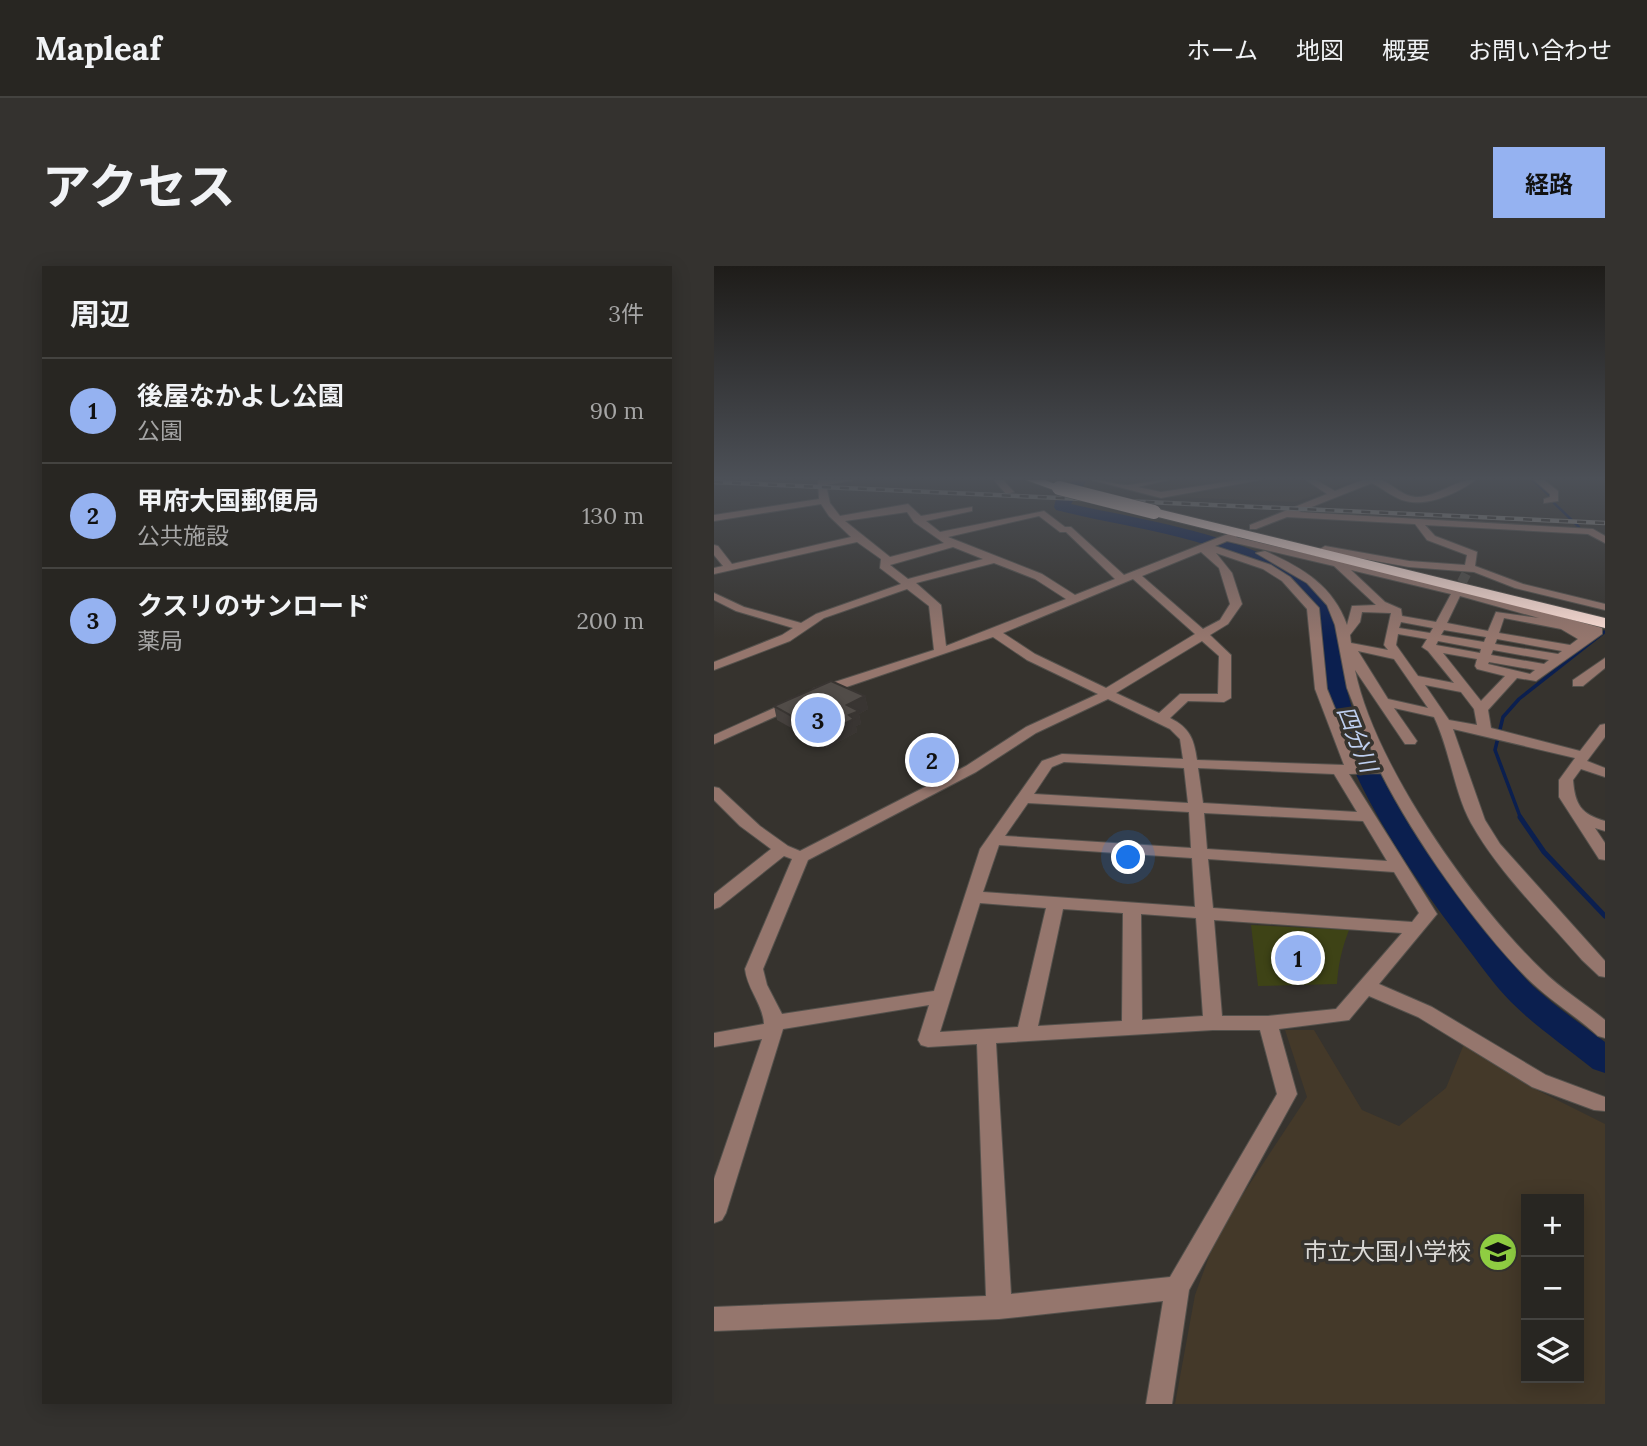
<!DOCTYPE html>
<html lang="ja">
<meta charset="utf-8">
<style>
body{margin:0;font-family:Lora,"Noto Sans JP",serif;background:#34322f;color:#f1f3f6}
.controls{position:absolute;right:21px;bottom:21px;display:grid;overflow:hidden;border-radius:0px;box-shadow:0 4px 18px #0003}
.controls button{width:63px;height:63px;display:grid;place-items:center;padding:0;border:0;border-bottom:2px solid #444340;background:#282622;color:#f1f3f6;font:35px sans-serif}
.you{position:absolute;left:415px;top:592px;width:24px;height:24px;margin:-18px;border:5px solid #fff;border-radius:50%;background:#1a73e8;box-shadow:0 0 0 10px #1a73e833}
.badge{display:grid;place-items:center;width:46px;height:46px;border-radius:50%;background:#95b2f1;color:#111;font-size:23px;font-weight:700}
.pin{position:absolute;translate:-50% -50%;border:4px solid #fff;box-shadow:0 2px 7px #0006}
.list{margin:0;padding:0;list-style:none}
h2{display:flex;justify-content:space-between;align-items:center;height:91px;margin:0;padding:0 28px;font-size:30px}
h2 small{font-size:23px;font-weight:400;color:#a5a5a5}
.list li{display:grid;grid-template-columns:46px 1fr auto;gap:21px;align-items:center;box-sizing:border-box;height:105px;padding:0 28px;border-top:2px solid #444340}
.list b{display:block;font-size:26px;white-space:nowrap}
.list p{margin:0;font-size:23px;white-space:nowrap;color:#a5a5a5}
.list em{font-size:23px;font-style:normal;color:#a5a5a5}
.icon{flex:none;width:38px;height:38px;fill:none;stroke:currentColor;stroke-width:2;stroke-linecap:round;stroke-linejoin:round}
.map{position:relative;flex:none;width:891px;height:1138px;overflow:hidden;border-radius:0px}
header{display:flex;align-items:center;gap:42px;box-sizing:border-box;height:98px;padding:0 35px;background:#282622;border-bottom:2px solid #444340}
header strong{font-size:33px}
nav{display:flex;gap:38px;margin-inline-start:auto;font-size:24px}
.intro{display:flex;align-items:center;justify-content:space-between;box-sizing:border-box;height:168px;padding:0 42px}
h1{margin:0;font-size:49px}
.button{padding:18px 32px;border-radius:0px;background:#95b2f1;color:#111;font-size:24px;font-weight:700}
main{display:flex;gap:42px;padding:0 42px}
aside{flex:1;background:#282622;border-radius:0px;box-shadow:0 4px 18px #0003}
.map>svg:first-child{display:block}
.built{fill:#413a30}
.education{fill:#443929;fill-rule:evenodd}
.green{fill:#3e4316}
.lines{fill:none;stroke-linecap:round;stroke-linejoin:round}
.stream-far2{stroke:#0b1f4f;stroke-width:2.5}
.stream-far1{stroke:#0b1f4f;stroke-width:3.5}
.stream{stroke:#0b1f4f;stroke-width:5}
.river{fill:#0b1f4f;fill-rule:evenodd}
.minor-tunnel{stroke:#4f4c47;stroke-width:10;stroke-dasharray:10 5;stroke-linecap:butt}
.minor-casing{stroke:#54514c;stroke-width:2}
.highway-casing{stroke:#54514c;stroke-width:2}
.minor{fill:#95766d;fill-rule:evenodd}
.highway{fill:#fdded5;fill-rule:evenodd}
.rail-casing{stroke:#8b8985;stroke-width:4.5}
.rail{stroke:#36332e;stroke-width:2.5;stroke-dasharray:9;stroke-linecap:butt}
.highway-bridge-casing{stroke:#54514c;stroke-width:15;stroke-linecap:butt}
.highway-bridge{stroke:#fdded5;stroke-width:14}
.wall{fill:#46413e}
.shaded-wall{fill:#393532}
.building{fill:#514c48;stroke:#393532;stroke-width:2}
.labels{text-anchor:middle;stroke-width:7;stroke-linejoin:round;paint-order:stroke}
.water-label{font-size:23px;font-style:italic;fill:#becff0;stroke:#36332e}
.near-poi-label{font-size:24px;fill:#dbd9d6;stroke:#36332e;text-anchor:end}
</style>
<header>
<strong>Mapleaf</strong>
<nav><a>ホーム</a><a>地図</a><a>概要</a><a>お問い合わせ</a></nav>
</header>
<div class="intro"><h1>アクセス</h1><a class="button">経路</a></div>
<main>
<aside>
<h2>周辺<small>3件</small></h2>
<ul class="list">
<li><span class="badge">1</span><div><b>後屋なかよし公園</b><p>公園</p></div><em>90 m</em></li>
<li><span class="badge">2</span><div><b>甲府大国郵便局</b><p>公共施設</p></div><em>130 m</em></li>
<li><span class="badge">3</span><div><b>クスリのサンロード</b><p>薬局</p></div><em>200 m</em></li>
</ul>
</aside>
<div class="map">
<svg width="891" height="1138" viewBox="0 0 891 1138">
<rect width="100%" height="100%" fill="#36332e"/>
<path class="built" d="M378,214H641L581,236L432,230Z"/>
<path class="education" d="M571,764H600L648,844L685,860L732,822L750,778L813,819L891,858V1138H461L481,1029L504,966L593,831ZM812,933H865V1112H812Z"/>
<path class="green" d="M537,659L635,664C628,682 624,699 623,718L544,720Z"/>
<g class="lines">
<path class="stream-far2" d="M819,214L837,231
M840,237L865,261"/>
<path class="stream-far1" d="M807,553L781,484L789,451L805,433L890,366"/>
<path class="stream" d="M806,551L830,586L891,650"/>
<path class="river" d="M358,214H373L357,238C428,254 551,271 604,323C625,343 623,371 628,397C631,418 636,439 644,458C675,536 722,604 775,668C790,686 803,705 820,721C842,741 867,758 891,776V807L879,803C852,781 822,761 797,736C781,720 768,701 754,683C707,622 662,557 632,486C625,468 618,450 613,431C608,406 607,345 590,329C529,273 420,264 342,244L340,241L342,233Z"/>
<path class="minor-tunnel" d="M741,330L756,300"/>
<defs>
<path id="minor" d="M104,214H139L112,219L116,237L126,250L194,238L207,250L258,241V245L212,255L226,266L330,245L351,261H357L410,309L519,266L524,269L522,271L776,331L888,362V368L822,415L803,412L774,444L777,462L866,485L886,459L891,458V471L873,495L891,502V511L867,503L859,514C861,539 867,548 891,555V565L881,562L891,577V594L885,593L845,531V514L861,492L739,463L771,554L786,578L891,695V711L885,710L868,694C830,650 785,607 757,557C740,526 736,484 720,451L680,442L703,475L701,478H691L641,404C660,498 758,637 828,704C847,723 870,737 891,754V772L884,770C862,750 835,734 813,712C761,659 701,574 667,507L635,508L723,648L665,718L718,741L832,809L891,831V845L880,844L818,821L704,751L655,730L635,754L565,763L583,828L475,1024L458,1138H432L449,1035L285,1053L0,1065V1041L272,1030L263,778L214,781L207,779L204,774L215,739L69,763L12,947L8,954L0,957V913L48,773L0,781V767L50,758C49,738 33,723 31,703L78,593L70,590L6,641L0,643V628L57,583L26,560L0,534V521L5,522L46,560L74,580L86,585L252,500L312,461L384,428L313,394L279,371L109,429H99V423L220,384L215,340L193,323L110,352L76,375L0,404V396L68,369L79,362L22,345L0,334V327L30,341L87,357L102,348L187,318L166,302L167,293L143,276L0,308V302L9,300L0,289V279L4,280L18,298L137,271L115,250L107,238L0,255V249L105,233ZM193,246L200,256L230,277L176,291L131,255ZM325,250L346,266H352L401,313L361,329L328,308L234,271ZM513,275L620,300L662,339L638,340L633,359C619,319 587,301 551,285L542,287L593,317L613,339L621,359L633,422L663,498L644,499L613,423L605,342L576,311L557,299L501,280ZM239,281L269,293L194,313L176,299ZM487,286L505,302L516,338L506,354L489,363L428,310ZM502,287L549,303L568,315L593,343L601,423L630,499L483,494C480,473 476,462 456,452L474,435L510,436L517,432V389L496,369L514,358L528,338L518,307ZM280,297L321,313L352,333L232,380L227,339L202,317ZM637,304L737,328L722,356L688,350L687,343L671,336ZM419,313L481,368L392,422L321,388L289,367ZM746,330L825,352L782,346L774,365L733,357ZM648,346L677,347L670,379L674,384L637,377L636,369L646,356ZM790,352L847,363L864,373L856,379L785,367ZM687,356L719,362L716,367L685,362ZM730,364L772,371L770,376L727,369ZM684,368L713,373L708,381L714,385L740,417L704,410L682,379ZM783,373L848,385L844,388L781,378ZM488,375L505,390L504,428H466L445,447L402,427ZM724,375L767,383L766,387L722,379ZM779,384L835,394L830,398L777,389ZM644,385L680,393L714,442L674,433ZM729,387L763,393L761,400L763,403L791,410L767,435ZM775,396L821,404L816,408L774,398ZM711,419L747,426L760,443L763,459L735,454ZM394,433L456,463L466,473L469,493L348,488L328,495L266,583L220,725L68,748L53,719L49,703L94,594L262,506L322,467ZM350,496L470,502L474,537L320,528L338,501ZM484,502L620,508L643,546L489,537ZM314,537L475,546L477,582L291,570ZM490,547L649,555L673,595L493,583ZM285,579L478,592L481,641L269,626ZM494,593L680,606L705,647L698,656L499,642ZM266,637L332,642L304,761L226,766ZM349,643L409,647L408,755L324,760ZM427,648L482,652L489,750L428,754ZM500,654L688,667L622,743L554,750H508ZM499,764H546L563,828L456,1011L297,1028L282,777Z
M280,214H289L300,226L292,228Z
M378,214C389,214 403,219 413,219C426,218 440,214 454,214L424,221L447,226L525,214H546L447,232Z
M592,214H602L621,225C635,220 653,209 669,215C681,220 689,231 704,231C725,230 740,214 761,214C743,228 711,242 688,234C677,230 668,222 658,217L585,246L879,263L891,270V277L874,268L711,259L721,270L763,286L761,300L809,318L891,338V344L801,322L760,306L695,301L611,286L606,283L611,280L695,295L751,299L753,289L713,274L701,258L573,251L542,263H536V259L613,228Z
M820,214H830L844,225V235L830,237V233L836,231V228Z
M891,392V402L869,420H859V414Z
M80,433L85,434V440L0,478V469Z"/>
<path id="highway" d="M312,214H331L351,222L345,226Z
M440,242L891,352V362L436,249V243Z"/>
</defs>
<use href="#minor" class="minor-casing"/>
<use href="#highway" class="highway-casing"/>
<use href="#minor" class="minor"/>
<use href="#highway" class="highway"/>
<defs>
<path id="rail" d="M0,216L891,257"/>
</defs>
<use href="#rail" class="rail-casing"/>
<use href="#rail" class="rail"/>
<defs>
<path id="highway-bridge" d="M345,222L440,246"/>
</defs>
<use href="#highway-bridge" class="highway-bridge-casing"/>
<use href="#highway-bridge" class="highway-bridge"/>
</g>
<path class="wall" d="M151,430L154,443L145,448L147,458L142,460L143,466L113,482L63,454L60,440Z"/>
<path class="shaded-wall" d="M151,430L154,443L145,448L147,458L142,460L143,466L113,482L110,468L133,439Z"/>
<path class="building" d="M117,415L151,430L133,439L145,445L135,449L140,453L110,468L60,440Z"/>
<linearGradient id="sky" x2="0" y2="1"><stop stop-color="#1e1c19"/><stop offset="0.57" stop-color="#4c5057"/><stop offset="1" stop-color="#4c5057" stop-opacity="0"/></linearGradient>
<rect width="891" height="373" fill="url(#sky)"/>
<defs>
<symbol id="school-disc" viewBox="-11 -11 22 22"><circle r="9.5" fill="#8fcd42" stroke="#36332e"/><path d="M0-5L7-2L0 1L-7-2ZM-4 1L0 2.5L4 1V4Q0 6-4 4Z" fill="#111"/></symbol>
</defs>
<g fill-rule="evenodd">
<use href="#school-disc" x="762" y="964" width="44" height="44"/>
</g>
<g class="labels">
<g class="water-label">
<text transform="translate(643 473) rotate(68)" y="8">四分川</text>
</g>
<g class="near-poi-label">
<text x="757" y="994">市立大国小学校</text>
</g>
</g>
</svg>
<div class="controls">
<button>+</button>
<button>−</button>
<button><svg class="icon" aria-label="layers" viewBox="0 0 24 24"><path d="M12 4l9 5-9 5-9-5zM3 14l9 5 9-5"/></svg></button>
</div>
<div class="you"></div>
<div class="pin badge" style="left:584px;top:692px">1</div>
<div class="pin badge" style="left:218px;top:494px">2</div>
<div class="pin badge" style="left:104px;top:454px">3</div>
</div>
</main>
